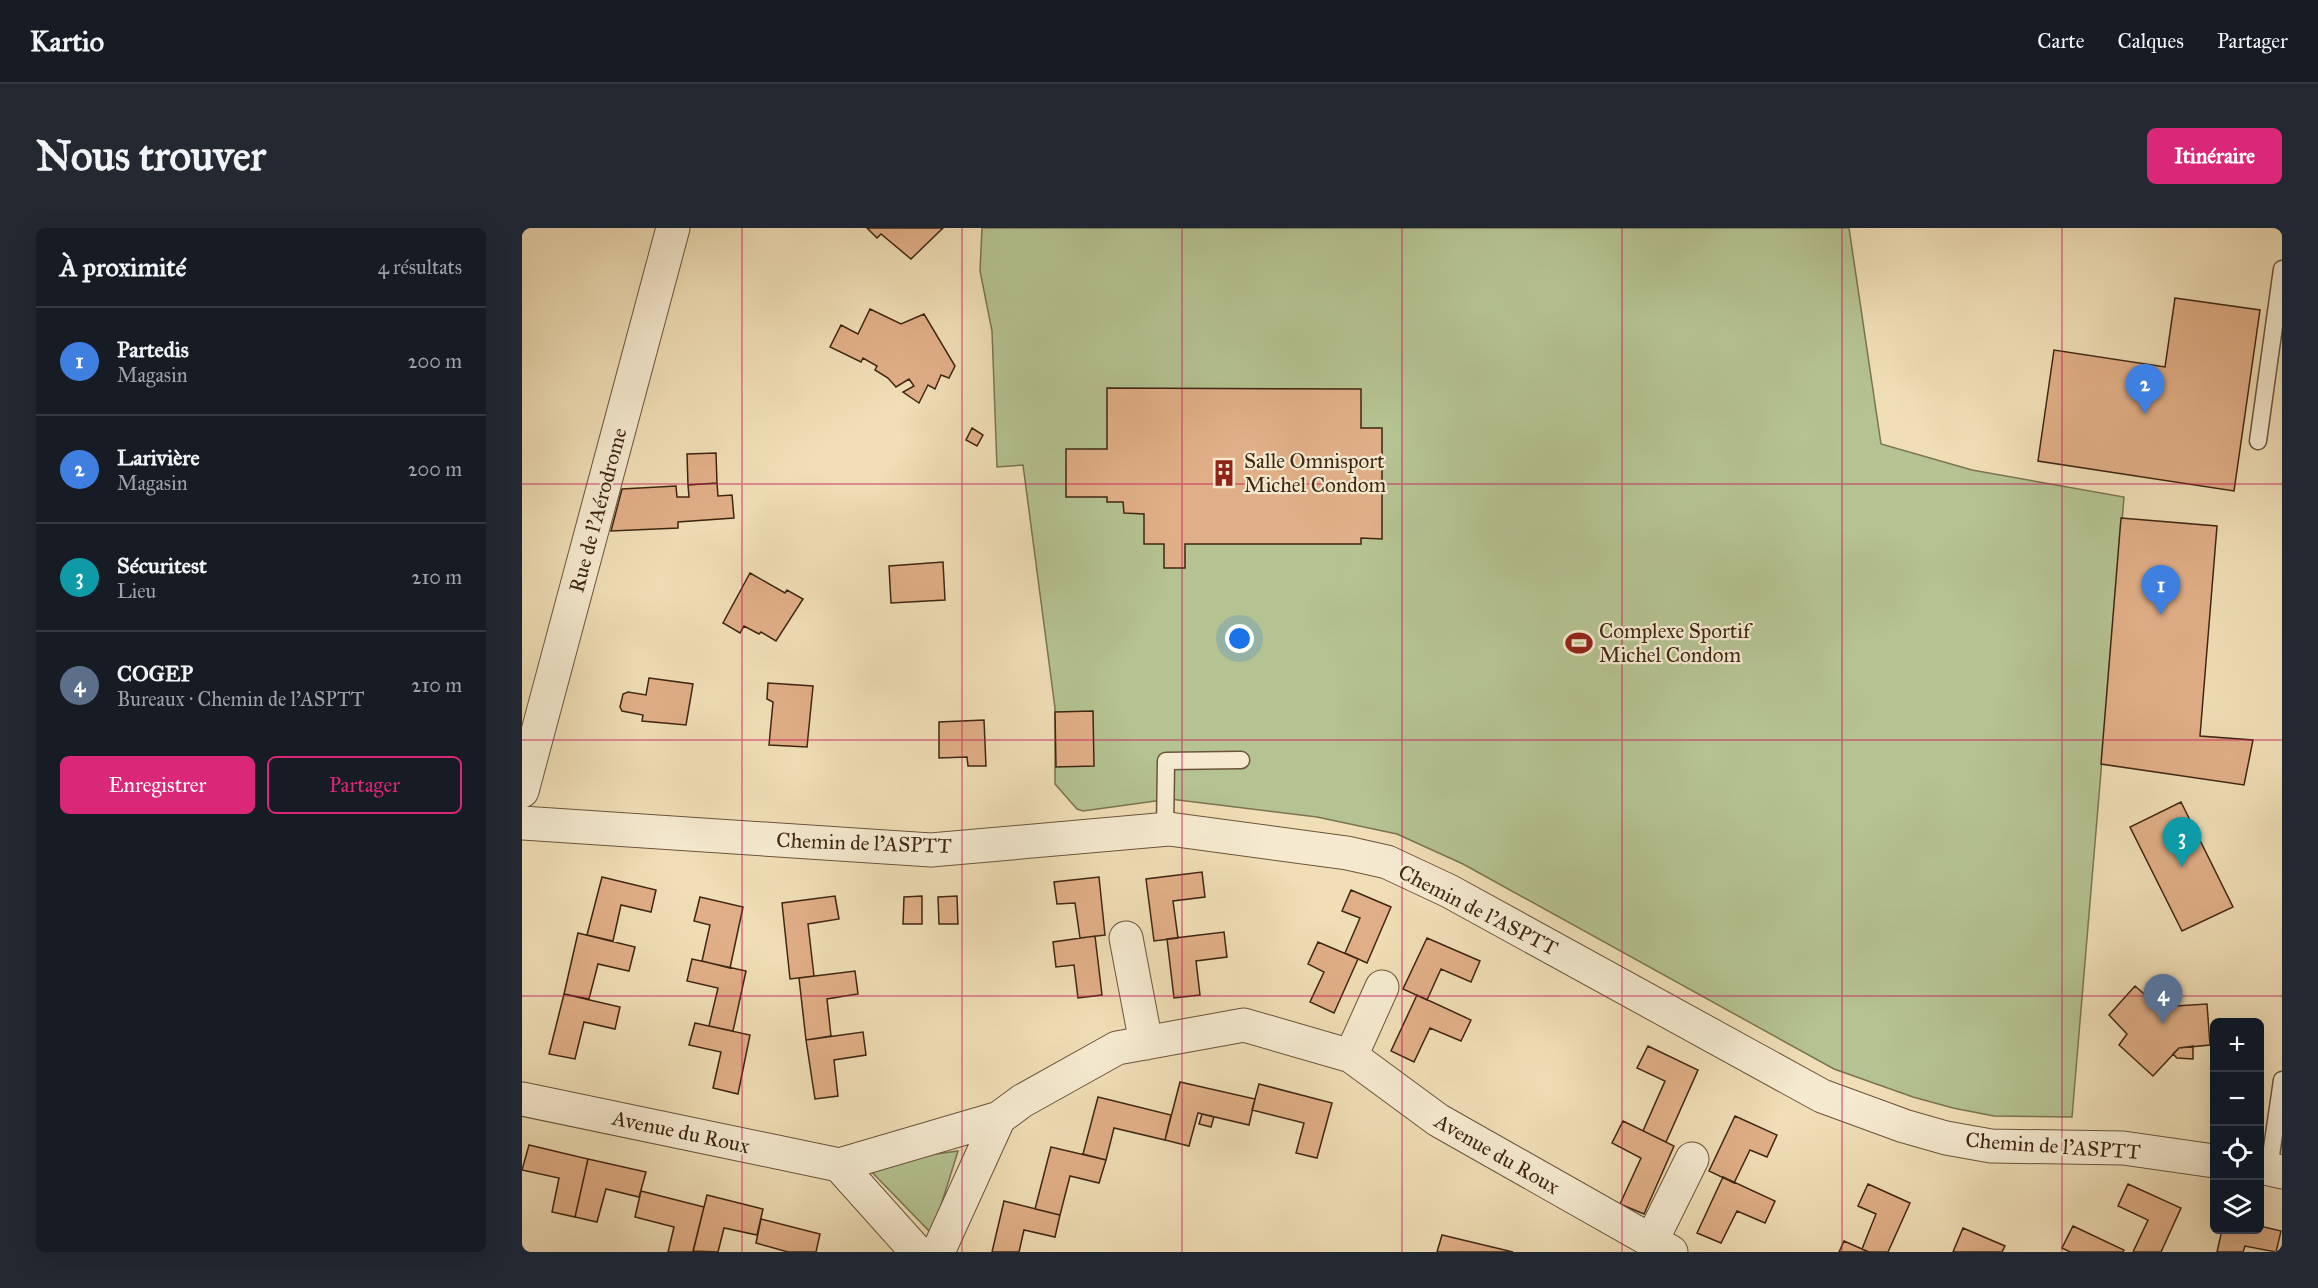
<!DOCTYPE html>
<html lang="fr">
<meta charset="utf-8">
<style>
body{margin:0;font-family:"IM FELL Great Primer",serif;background:#242831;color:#f1f3f6}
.controls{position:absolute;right:18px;bottom:18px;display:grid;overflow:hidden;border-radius:9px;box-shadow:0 6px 24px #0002}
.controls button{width:54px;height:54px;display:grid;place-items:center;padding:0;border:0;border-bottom:2px solid #363941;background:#171b24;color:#f1f3f6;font:30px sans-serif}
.you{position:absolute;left:718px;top:411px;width:21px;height:21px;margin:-15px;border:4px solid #fff;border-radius:50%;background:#1a73e8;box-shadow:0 0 0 9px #1a73e833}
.badge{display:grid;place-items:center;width:39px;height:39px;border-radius:50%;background:#db2777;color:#fff;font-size:20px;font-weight:700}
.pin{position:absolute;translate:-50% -50px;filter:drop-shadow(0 2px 3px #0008)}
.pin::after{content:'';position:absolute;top:32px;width:21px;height:18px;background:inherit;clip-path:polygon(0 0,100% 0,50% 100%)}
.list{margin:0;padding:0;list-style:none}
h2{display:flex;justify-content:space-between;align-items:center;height:78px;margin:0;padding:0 24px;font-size:26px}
h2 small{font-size:20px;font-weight:400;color:#9ea1a6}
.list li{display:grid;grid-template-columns:39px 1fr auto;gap:18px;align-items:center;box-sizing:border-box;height:108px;padding:0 24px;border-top:2px solid #363941}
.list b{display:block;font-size:22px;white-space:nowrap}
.list p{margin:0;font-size:20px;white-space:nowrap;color:#9ea1a6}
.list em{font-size:20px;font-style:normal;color:#9ea1a6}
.actions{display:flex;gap:12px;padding:18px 24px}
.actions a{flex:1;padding:14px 0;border:2px solid #db2777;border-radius:9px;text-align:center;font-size:21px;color:#db2777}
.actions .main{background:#db2777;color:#fff}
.icon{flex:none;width:33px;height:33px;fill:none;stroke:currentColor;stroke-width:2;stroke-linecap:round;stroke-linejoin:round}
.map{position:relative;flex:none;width:1760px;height:1024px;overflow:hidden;border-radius:9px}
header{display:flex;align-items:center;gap:36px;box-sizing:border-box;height:84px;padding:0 30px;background:#171b24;border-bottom:2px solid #363941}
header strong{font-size:28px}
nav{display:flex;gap:33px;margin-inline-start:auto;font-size:21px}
.intro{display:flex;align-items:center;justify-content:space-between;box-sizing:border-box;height:144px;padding:0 36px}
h1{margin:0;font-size:42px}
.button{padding:15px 27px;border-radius:9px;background:#db2777;color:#fff;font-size:21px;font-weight:700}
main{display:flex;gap:36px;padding:0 36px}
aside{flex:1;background:#171b24;border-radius:9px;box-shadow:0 6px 24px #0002}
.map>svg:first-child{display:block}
.green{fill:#b5c291;stroke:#7a7452;stroke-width:1.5}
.building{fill:#e1af87;stroke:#3f2613;stroke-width:1.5}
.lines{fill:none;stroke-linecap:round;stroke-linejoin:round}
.lane-casing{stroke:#6b543c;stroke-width:19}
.street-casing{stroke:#6b543c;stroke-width:35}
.lane{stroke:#f5ead0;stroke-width:16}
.street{stroke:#f5ead0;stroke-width:33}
.grid{fill:none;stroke:#c2185b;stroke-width:1.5;stroke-opacity:0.55}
.labels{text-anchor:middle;stroke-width:4.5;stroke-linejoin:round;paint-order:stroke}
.poi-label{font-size:21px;fill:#3f2613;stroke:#f5ead0;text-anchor:start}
.street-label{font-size:21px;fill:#3f2613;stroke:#f5ead0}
</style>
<header>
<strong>Kartio</strong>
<nav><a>Carte</a><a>Calques</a><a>Partager</a></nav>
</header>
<div class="intro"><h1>Nous trouver</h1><a class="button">Itinéraire</a></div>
<main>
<aside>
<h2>À proximité<small>4 résultats</small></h2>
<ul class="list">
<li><span class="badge" style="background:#3f7fe0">1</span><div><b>Partedis</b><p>Magasin</p></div><em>200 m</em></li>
<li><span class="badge" style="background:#3f7fe0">2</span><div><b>Larivière</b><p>Magasin</p></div><em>200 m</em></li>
<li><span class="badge" style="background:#0f9aa8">3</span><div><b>Sécuritest</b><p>Lieu</p></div><em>210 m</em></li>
<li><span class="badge" style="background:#5c6f8a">4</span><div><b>COGEP</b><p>Bureaux · Chemin de l'ASPTT</p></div><em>210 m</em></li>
</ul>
<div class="actions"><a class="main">Enregistrer</a><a>Partager</a></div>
</aside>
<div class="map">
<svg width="1760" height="1024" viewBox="0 0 1760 1024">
<rect width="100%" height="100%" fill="#f0deb6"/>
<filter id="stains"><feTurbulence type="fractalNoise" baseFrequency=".00333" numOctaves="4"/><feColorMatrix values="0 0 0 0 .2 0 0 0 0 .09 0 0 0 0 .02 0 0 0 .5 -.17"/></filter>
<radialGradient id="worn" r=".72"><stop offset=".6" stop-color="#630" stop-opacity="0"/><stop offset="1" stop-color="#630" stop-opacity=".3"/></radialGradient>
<path class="green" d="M460,0H1327L1359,216L1450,242L1602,269L1550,889L1472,888L1431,880L1391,869L1312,841L941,636L875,606L795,589L648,571L561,583L555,581L533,556V480L501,237L475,239L470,103L458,43Z
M436,923L410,1006L342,936Z"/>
<path class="building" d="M345,0H421L389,31L359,6L355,10Z
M1653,70L1738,82L1712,263L1516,233L1532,122L1643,139Z
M348,81L379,96L402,86L433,138L427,150L419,147L413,161L406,157L397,175L381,164L392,158L387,151L374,159L366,150L353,142L355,138L341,130L339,134L308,119L319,97L336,106Z
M585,160L839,161V200H860V311L839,310V316H663V340H642V316H622V286L602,285L601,274H585V269H544V221H585Z
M450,200L461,207L455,218L444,212Z
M194,225L195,255L166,257L165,226Z
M195,255L196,268L210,267L212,290L156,294V300L89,303L100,261L154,258L155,269H167L166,257Z
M1599,290L1695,298L1678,508L1731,512L1722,557L1579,536Z
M421,334L423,372L369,375L367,338Z
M228,345L263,365L265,362L281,371L254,413L239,404L237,406L222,398L218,405L201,395Z
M127,450L171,456L164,497L120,493L121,487L100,483L98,479L101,466L106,464L124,467Z
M246,455L291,458L285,519L247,517L251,474L245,471Z
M571,483L572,538L534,539L533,484Z
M462,492L464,538H446L445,529L417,530V494Z
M1659,574L1711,679L1660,703L1608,599Z
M680,644L683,669L651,673L656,710L632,713L624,651Z
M80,649L134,662L129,684L99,677L91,713L65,707Z
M577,649L583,707L558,710L553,675L535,676L532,654Z
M829,662L869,679L845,735L823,725L838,690L820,683Z
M313,668L317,691L286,696L292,748L268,751L260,675Z
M400,668V696H381L382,669Z
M435,668L436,696H417L416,669Z
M178,669L221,679L208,740L180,733L188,697L172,693Z
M702,704L705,729L674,733L678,767L652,770L645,711Z
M56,705L113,719L107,743L76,736L67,771L42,766Z
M573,708L580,767L556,770L552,737L534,739L531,714Z
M905,710L958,733L949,754L919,741L905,772L881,761Z
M796,714L836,731L812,785L788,774L802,744L786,736Z
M170,731L224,743L211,803L187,798L196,760L165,753Z
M333,743L336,766L305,771L309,808L284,812L277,750Z
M1613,758L1637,779L1685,776L1688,817L1657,820L1631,848L1597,817L1605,806L1587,787Z
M42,766L98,779L93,801L62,794L53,831L27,826Z
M895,767L949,792L939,813L908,800L892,834L869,823Z
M173,795L228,807L216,866L191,860L199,824L167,817Z
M341,804L344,827L312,832L316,868L293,871L284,812Z
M1126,818L1176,842L1144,914L1121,903L1143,853L1115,840Z
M1671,818V831L1655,830L1651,826L1657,820Z
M658,854L733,871L727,897L676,885L667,918L643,912Z
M737,856L810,875L795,930L774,925L782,895L730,882Z
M576,869L649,887L643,912L592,900L584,932L561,926Z
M680,886L692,889L689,899L677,896Z
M1213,888L1255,907L1245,929L1228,922L1212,955L1187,943Z
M1101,893L1152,918L1122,986L1098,976L1119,930L1090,915Z
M7,917L66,931L53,989L30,984L37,950L0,942Z
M529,919L584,932L577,955L548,948L538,987L513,981Z
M66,931L124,944L117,969L84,961L75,994L53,989Z
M1201,949L1253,973L1243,995L1215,983L1199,1015L1175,1005Z
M1346,956L1388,975L1366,1024H1347L1340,1021L1354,986L1336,978Z
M1606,956L1659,980L1639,1024H1611L1626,992L1596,978Z
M119,963L182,979L171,1024H146L152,999L113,989Z
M185,967L241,981L235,1007L202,1000L196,1024L171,1023Z
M482,973L538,987L533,1009L502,1002L497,1024H470Z
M239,991L298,1006L294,1024H266L234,1015Z
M1551,998L1602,1022L1601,1024H1548L1540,1020Z
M1738,998L1759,1003L1754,1024L1723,1018L1721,1024H1695L1700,1002H1738Z
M1441,1000L1483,1018L1480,1024H1431Z
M920,1007L991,1024H915Z
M1322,1013L1340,1021L1347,1024H1317Z"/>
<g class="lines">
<defs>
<path id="lane" d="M1736,213L1760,41
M643,601L644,533L719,532
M1747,941L1760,852"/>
<path id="street" d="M0,563L151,0
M0,595L409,622L647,601L825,625L865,634L927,663L1300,868L1382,898L1424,910L1469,918L1601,920L1692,933
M604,710L624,815
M829,828L860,759
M0,871L317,937L477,890
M317,937L395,1024
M1738,939L1760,944
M1129,1014L1170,931
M416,1024L477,890L500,873L595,820L722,797L829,828L916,892L1149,1024"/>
</defs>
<use href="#lane" class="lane-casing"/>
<use href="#street" class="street-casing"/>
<use href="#lane" class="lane"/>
<use href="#street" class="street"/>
</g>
<path class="grid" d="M220,0V1024M440,0V1024M660,0V1024M880,0V1024M1100,0V1024M1320,0V1024M1540,0V1024M0,256H1760M0,512H1760M0,768H1760"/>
<defs>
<symbol id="building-bare" viewBox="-9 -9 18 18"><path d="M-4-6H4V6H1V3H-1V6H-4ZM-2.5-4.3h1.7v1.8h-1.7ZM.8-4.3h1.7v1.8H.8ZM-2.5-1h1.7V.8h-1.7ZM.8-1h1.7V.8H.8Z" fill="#8f2418" stroke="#f5ead0" stroke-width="2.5" paint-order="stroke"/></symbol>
<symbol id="stadium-bare" viewBox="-9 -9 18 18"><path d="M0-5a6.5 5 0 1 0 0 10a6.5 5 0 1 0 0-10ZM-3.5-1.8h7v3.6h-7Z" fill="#8f2418" stroke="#f5ead0" stroke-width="2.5" paint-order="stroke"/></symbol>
</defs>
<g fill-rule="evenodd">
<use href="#building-bare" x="683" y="226" width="38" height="38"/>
<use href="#stadium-bare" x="1038" y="396" width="38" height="38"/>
</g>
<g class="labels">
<g class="poi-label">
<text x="722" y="240">Salle Omnisport<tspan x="722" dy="24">Michel Condom</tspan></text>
<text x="1077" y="410">Complexe Sportif<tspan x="1077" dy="24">Michel Condom</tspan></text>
</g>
<g class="street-label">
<text transform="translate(76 282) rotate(-75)" y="7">Rue de l'Aérodrome</text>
<text transform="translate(342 615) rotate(2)" y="7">Chemin de l'ASPTT</text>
<text transform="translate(956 682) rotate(27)" y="7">Chemin de l'ASPTT</text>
<text transform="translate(159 904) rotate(12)" y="7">Avenue du Roux</text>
<text transform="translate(1531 918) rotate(4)" y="7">Chemin de l'ASPTT</text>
<text transform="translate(975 926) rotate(30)" y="7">Avenue du Roux</text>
</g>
</g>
<rect width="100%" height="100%" filter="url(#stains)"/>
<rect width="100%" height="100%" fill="url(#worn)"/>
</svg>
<div class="controls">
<button>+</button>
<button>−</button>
<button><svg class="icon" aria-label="locate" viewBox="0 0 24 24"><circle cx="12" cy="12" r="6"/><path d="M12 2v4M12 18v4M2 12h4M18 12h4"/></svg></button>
<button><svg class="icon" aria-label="layers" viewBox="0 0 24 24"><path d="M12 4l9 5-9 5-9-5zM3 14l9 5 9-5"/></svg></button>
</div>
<div class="you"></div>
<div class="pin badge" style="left:1639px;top:387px;background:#3f7fe0">1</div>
<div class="pin badge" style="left:1623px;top:186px;background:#3f7fe0">2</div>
<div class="pin badge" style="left:1660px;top:639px;background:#0f9aa8">3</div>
<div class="pin badge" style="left:1641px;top:796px;background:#5c6f8a">4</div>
</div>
</main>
